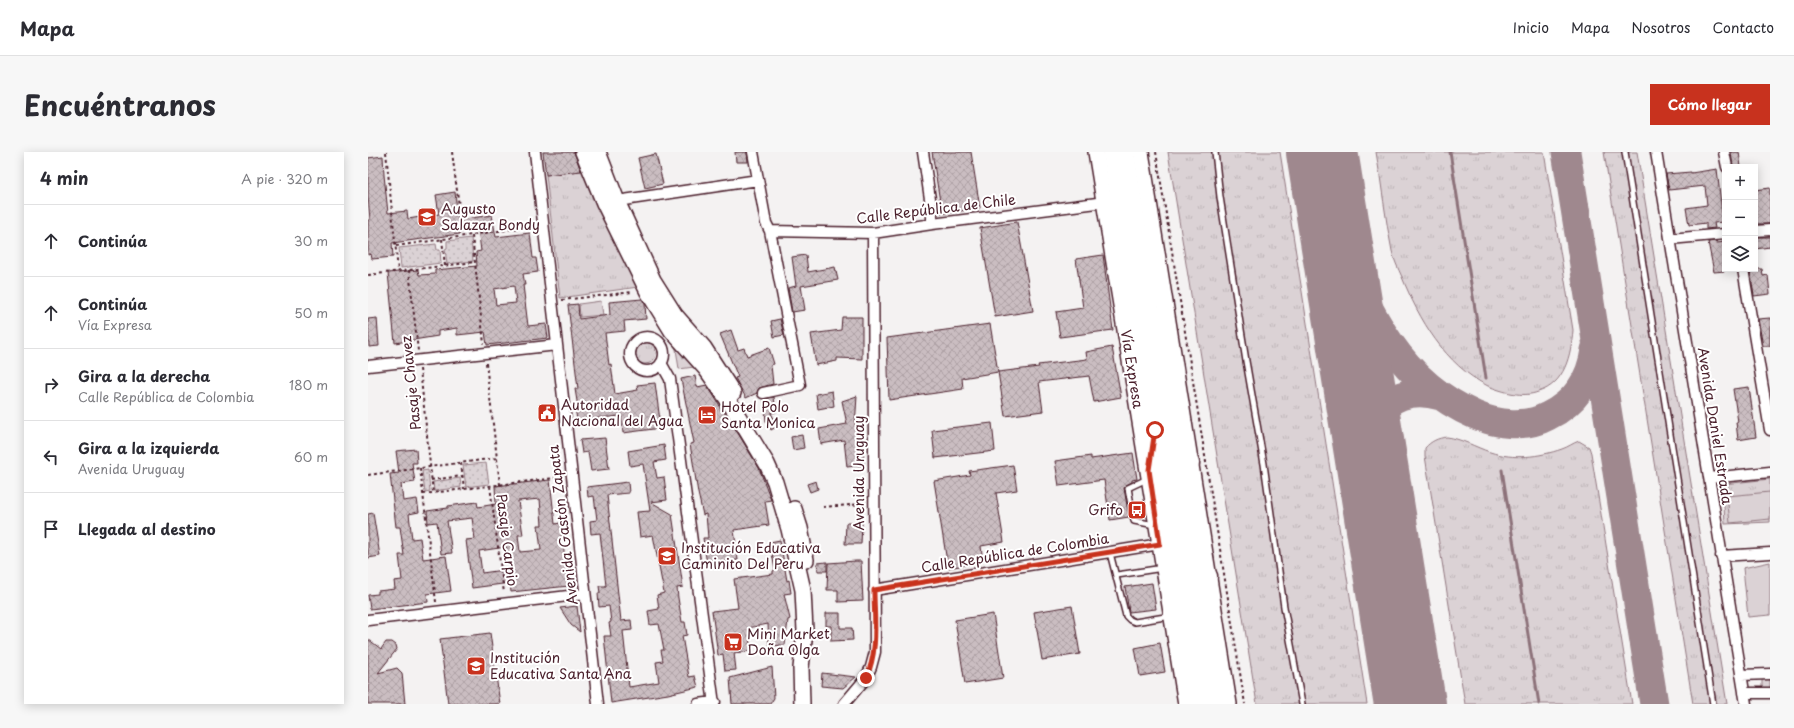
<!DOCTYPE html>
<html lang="es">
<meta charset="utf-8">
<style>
body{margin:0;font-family:"Playpen Sans",sans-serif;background:#f7f7f7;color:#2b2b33}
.controls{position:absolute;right:12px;top:12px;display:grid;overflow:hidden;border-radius:0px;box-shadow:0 2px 10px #0003}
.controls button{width:36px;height:36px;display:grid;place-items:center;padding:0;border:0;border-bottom:1px solid #e1e1e2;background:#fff;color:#2b2b33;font:20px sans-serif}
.stop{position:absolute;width:12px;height:12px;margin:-9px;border:3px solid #c8321e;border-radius:50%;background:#fff}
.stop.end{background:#c8321e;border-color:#fff;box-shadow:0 1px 4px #0008}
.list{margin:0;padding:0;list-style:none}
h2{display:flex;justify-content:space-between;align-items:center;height:52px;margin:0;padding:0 16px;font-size:17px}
h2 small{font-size:13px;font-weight:400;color:#7c7c81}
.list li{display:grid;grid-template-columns:26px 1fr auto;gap:12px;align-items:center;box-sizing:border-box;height:72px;padding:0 16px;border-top:1px solid #e1e1e2}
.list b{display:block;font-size:15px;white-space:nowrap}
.list p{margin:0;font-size:13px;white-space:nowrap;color:#7c7c81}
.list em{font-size:13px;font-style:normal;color:#7c7c81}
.icon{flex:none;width:22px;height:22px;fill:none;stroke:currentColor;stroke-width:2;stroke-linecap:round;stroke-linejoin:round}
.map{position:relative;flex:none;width:1402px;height:552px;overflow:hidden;border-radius:0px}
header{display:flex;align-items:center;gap:24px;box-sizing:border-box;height:56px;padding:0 20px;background:#fff;border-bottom:1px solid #e1e1e2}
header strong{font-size:19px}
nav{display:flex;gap:22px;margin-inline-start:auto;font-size:14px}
.intro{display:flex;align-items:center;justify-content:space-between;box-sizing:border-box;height:96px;padding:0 24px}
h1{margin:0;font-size:28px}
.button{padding:10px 18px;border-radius:0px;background:#c8321e;color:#fff;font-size:14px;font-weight:700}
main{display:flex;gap:24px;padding:0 24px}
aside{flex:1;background:#fff;border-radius:0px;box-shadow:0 2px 10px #0003}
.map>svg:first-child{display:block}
.grass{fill:url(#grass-tufts);stroke:#927880}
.garden{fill:url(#garden-dots);stroke:#927880}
.pitch{fill:#dbd2d5;stroke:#927880}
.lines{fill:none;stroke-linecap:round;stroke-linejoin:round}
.stream{stroke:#8d727a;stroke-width:3}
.taxiway{stroke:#9f888e;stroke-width:29}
.runway{stroke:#9f888e;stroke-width:72}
.building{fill:url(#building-cross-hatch);stroke:#4a1f2b;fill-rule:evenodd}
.lane-casing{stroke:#4a1f2b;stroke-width:8}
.street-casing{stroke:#4a1f2b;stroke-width:13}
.secondary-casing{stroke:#4a1f2b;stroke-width:18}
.primary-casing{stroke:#4a1f2b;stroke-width:19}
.path{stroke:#4a1f2b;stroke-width:2;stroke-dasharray:3 3;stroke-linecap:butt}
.lane{stroke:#fff;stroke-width:5}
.street{stroke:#fff;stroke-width:10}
.secondary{stroke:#fff;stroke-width:15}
.primary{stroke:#fff;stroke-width:16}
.route{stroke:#c8321e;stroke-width:5}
.labels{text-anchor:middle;stroke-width:4;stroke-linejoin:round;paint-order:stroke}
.poi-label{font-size:14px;fill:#4a1f2b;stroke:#fff;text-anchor:start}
.street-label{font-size:14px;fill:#4a1f2b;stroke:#fff}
</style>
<header>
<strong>Mapa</strong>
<nav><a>Inicio</a><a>Mapa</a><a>Nosotros</a><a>Contacto</a></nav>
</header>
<div class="intro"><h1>Encuéntranos</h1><a class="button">Cómo llegar</a></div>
<main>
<aside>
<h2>4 min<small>A pie · 320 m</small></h2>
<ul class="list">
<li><svg class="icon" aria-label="ahead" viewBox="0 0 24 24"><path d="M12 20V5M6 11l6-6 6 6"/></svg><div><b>Continúa</b></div><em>30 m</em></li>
<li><svg class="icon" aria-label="ahead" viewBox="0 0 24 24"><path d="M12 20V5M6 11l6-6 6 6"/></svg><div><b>Continúa</b><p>Vía Expresa</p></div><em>50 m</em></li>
<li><svg class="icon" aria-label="right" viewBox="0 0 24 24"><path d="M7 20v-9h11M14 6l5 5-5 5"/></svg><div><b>Gira a la derecha</b><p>Calle República de Colombia</p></div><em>180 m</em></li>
<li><svg class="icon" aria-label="left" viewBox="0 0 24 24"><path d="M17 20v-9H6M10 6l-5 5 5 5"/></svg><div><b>Gira a la izquierda</b><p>Avenida Uruguay</p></div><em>60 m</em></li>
<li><svg class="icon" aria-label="arrive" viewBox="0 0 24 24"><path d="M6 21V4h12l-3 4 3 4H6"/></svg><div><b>Llegada al destino</b></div></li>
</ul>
</aside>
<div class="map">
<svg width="1402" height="552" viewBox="0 0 1402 552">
<defs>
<pattern id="grass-tufts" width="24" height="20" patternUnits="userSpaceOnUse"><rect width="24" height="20" fill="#dbd2d5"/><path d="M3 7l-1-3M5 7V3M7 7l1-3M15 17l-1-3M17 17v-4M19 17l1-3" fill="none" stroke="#bdb4b7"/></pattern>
<pattern id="garden-dots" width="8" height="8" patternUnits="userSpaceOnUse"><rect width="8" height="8" fill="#dbd2d5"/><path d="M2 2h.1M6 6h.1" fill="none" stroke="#bdb4b7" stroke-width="1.8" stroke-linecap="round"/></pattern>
<pattern id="building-cross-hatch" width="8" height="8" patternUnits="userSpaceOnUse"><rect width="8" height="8" fill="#cabdc1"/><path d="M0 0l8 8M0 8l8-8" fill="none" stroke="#afa2a6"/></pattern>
</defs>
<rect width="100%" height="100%" fill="#f4f2f2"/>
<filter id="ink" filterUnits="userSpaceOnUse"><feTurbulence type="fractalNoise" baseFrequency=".025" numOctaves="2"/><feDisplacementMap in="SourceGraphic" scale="8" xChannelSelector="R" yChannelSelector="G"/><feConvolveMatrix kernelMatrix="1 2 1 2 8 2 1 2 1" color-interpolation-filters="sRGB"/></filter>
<g filter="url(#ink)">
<path class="grass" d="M800,0H912L999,552H889Z
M1008,0H1176L1205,178C1203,203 1197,232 1170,240C1155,246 1135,240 1120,234C1077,213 1051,167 1034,125C1030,116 1026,108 1024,99C1017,66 1014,33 1008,0Z
M1236,0H1269L1359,552H1325Z
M217,18L270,135L192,146L178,23Z
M302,187L326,215L311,217L308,197Z
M266 201a11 11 0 1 1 22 0a11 11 0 1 1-22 0Z
M1079,285C1094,287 1107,295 1122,300C1146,308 1171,305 1194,297C1200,295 1205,291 1211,289L1221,295L1223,301L1264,552H1097L1057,304V296C1063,289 1070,286 1079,285Z
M1402,327V370L1357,372L1355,332Z
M1394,527H1402V538H1394Z"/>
<path class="garden" d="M103,86L105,109L79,112L77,97L79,96V89Z
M68,92L69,98H72L73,111L33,116L31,96Z
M118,311L121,332L98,335L95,313Z
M60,318L62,339L57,340L54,319Z
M92,326L93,335L66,339L65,330Z"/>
<path class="pitch" d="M233,149L235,163L212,165L211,152Z
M1402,340V367L1362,371L1359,344Z
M1402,410V463L1380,465L1375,416Z"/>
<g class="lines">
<path class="stream" d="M1082,0L1118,226
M1134,318L1171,552"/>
<path class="taxiway" d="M1198,0L1286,552
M968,85C1000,159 1029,229 1107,263C1130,273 1158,276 1180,264C1207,251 1223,227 1227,198
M1003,304C1003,293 1002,281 1006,270C1017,243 1046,236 1072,244"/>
<path class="runway" d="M954,0L1042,552"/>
</g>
<path class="building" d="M175,0H206L213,19L178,23Z
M367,0H379L380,10H368Z
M564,0H603L612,56L574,62Z
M1363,0H1371L1373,15H1365Z
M288,2L295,32L277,36L270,6Z
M15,4L16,23L20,61L39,59L40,67L71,62L68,43L87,40L90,68L124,63L128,85L162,81L165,106H168L170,120L155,122L157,133H155L160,174L178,172L180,186L119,193L117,180L89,183V176L70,179V184L27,191L20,121L50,118L51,123L67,122V118L109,114L108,100L113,99L110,76L92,79V82L24,91L25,105L4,107L3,102L0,103V68H2L0,44V6ZM146,134L148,151L128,153L126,137Z
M1349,17L1355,70L1346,71L1347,76L1338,77V71L1321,73L1318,56L1339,53L1337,34L1301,38L1298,22L1323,20V21Z
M1402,36V72H1387V38Z
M649,70L665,159L627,165L612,76Z
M1387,85H1402V95L1387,97Z
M1348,89L1349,91L1357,90V119L1346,120L1340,90Z
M438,103L440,120L467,115L470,128L433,134L437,158L424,160L420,136L428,134L424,105Z
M735,103L745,178L692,185L688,160L715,156L708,107Z
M1390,117H1394L1395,124L1400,123L1402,142L1386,144L1382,118Z
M274,147L277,152L278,167L256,169L257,179L237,181L241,213L243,212L247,242L270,238L269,233L287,231L293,276L255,281L253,264L209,268L207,255H210L207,237H210L200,153L210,152L211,167L242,163L241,150Z
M474,165H494V207L469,206V209L448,213L443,182L473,178Z
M9,166L11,194L1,195L0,167Z
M1402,166V194H1395L1390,167Z
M412,167L416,183L406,185L403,169Z
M622,172L630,220L594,226L595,237L521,248L519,186Z
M363,178L370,198L376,196L379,204L401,196L406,212L403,213L405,232L391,236L389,241L378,246L367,226L370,225L352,182Z
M744,195L753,245L726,250L721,224L671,230L675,259L637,264L630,220L671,215L670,213L719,207L718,200Z
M327,224L329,235L339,233L351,252L353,259H356L360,269L362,268L391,316L403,348L397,349L401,373L366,378L370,408L339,412L335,386H340L338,362L335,363L330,341L322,292L326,291L313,227Z
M1381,235L1388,285L1370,288L1368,270H1370L1365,237Z
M464,239L466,254L450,257L448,242Z
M489,244L487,274H493L496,313L479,315L476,288L453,292L451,277L479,272L474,249Z
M406,245L408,260L403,261L410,274L403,278L398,269L396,247Z
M624,271L627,299L567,306L564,278Z
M434,283L436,296L425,298L423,285Z
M237,286L241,317L223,319L220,300L214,301L212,288Z
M296,293L298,308L286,310L289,326L296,325L299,348L283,350L304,362L315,435L309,436L310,446L314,470H317L319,483L314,484L321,525L327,524L330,535L300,542L243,551L236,484H243L241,471L243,470L241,454L231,455L230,441H232L231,434H238L232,381L223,382L222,369L229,368L226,344L220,345L219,335L260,330L261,341L239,343L253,469L263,468L264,478L255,479L261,535L291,530L288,510L295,509L293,498H296L291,472L282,473L280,459L291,457L289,443L296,441L285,383L272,385L269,360L282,359L275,312L262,314L260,299Z
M48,297L49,311H44L47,330L33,332L35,349L49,347L51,360L41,362L44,387L52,386L55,407L78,404L83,439L59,442L60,450L2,457L0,443L10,442V439L27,437L26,429L34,428L31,403H36L32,375H28L22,322L31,321L28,299Z
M765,301L769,327L764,328V330L758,333L756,336L761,365L742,368L736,328L691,334L687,309L723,304V307Z
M645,313L649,338L628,341L636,390L613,394L615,410L580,416L566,329L602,323L601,319Z
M182,328L187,372L192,371L201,434L143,440L142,431L104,436L98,388L107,387L104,366L79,369L84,401L73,402L69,370L60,371L59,359L80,356V354L109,350L110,355L128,352L127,334ZM172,347L174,373H170L173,398L152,400L150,383H155L150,349ZM138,395L142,417L114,421L111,399Z
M448,329L450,337L442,340L439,332Z
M5,361L12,404L0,406V362Z
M478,371H494L493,392H477Z
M412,388L419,429L421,428L423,441L416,442L422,467L420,468L417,493L401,494L400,472L380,476L383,499L366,501L368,518L357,519L355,502L350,503L344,459L370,456L366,427L405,422V419L407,418L402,390Z
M488,409H493L495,449L470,450V438H459L460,411Z
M459,410V419H450L449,411Z
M784,431L788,457L761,460L757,435Z
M209,454L212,480L203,473L192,456Z
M704,454L712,502L674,508L666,460Z
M458,461H472V476H484L485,488L463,489V474H458Z
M625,462L635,526L597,532L587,468Z
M122,481L132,552H80L72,487Z
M0,487L13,497L18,490H24L28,493L29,497L10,521L29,516L34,521L37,552H0Z
M792,491L797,520L772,524L767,496Z
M404,515L406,546L402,552H364L362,526Z
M454,521L488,525L475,536L453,534Z"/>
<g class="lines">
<defs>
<path id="lane" d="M847,0L852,45L878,209L896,312L916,455L934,552
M1257,0L1345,552
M779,327L760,336L766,369L787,373
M742,401L758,464L762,468L767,470L803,464
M749,423L795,416"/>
<path id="street" d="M167,0L230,552
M385,0L398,71L402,79L432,233L395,241
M555,0L564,60V72
M1288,0L1378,552
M1356,0L1359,15
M249,49L390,28
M402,79L505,81L564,72L737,50
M1387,79L1402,78
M1302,87L1357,82
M1375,117L1402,278
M262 202a17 17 0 1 1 34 0a17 17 0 1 1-34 0Z
M293,211L302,227L346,552
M0,214L189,193
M1342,326L1402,320
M1353,404L1402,401
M506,438L792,392
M0,468L217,442
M1373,523L1402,522
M1376,541H1402
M330,552L347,550
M476,552L498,526L503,515L507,500L505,81"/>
<path id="secondary" d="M215,0L236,51L280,140L304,179L338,217L362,251L399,312L407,330L421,377L435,438L437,479L433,516L434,552
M230,0L249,49L285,128L307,163L336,196L365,241
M728,0L818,552
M773,0L861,552
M426,357L432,376L438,408"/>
<path id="primary" d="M743,0L831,552
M758,0L847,552
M807,283L823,311
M781,318L785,292
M799,431L812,454
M833,455L841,424"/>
</defs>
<use href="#lane" class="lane-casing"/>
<use href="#street" class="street-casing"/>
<use href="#secondary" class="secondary-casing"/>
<use href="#primary" class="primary-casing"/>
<path class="path" d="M18,0L30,119
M84,0L95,85
M788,0L877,552
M104,84L116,192
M74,87L77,114
M28,94L165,74
M41,118L50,199
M0,123L107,110
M194,148L265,140
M118,211L132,333
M52,217L65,341
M93,311L96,337
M52,316L68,450
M0,323L129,306
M63,328L94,324
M122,334L136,441
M55,342L195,325
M455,355L496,352"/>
<use href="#lane" class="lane"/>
<use href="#street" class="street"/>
<use href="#secondary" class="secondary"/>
<use href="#primary" class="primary"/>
</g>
</g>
<g class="lines" filter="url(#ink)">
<path class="route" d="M498,526C511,498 506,467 506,438L792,392L781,318L787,278"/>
</g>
<defs>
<symbol id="school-square" viewBox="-11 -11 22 22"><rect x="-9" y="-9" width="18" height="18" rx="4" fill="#c8321e" stroke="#fff"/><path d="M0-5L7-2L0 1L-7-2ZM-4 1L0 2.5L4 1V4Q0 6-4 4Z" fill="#fff"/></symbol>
<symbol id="civic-square" viewBox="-11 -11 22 22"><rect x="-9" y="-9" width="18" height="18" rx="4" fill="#c8321e" stroke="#fff"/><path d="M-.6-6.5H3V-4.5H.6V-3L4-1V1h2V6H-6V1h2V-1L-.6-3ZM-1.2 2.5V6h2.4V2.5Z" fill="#fff"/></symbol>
<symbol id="hotel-square" viewBox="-11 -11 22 22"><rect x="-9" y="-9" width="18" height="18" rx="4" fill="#c8321e" stroke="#fff"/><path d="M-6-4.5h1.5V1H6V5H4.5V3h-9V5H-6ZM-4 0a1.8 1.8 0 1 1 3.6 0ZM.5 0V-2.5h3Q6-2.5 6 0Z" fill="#fff"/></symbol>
<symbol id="bus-square" viewBox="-11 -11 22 22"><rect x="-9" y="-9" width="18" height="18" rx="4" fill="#c8321e" stroke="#fff"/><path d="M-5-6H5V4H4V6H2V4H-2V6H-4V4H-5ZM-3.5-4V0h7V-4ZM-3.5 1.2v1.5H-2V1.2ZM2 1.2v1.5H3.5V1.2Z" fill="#fff"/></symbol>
<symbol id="supermarket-square" viewBox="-11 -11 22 22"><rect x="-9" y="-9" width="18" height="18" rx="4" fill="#c8321e" stroke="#fff"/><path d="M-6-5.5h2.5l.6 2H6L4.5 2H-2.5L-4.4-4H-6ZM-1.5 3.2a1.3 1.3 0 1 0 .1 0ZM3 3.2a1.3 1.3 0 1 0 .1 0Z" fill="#fff"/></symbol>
</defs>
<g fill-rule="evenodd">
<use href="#school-square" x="48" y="54" width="22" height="22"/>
<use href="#civic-square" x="168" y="250" width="22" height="22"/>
<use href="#hotel-square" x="328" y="252" width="22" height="22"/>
<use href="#bus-square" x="758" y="347" width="22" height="22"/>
<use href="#school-square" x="288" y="393" width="22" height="22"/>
<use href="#supermarket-square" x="354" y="479" width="22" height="22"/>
<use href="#school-square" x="97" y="503" width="22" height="22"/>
</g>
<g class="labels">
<g class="poi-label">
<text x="73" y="62">Augusto<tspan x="73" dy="16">Salazar Bondy</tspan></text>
<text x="193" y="258">Autoridad<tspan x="193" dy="16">Nacional del Agua</tspan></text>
<text x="353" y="260">Hotel Polo<tspan x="353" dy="16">Santa Monica</tspan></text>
<text x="755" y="363" text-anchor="end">Grifo</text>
<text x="313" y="401">Institución Educativa<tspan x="313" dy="16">Caminito Del Peru</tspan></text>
<text x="379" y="487">Mini Market<tspan x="379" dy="16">Doña Olga</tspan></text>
<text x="122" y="511">Institución<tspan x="122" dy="16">Educativa Santa Ana</tspan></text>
</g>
<g class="street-label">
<text transform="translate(568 57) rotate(-7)" y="5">Calle República de Chile</text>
<text transform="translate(764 217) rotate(81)" y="5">Vía Expresa</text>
<text transform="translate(43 231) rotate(-96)" y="5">Pasaje Chavez</text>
<text transform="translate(1347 274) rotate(81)" y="5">Avenida Daniel Estrada</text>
<text transform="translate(491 321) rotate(-90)" y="5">Avenida Uruguay</text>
<text transform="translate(195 373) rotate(-97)" y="5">Avenida Gastón Zapata</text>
<text transform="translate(139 388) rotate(83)" y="5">Pasaje Carpio</text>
<text transform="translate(647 401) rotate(-9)" y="5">Calle República de Colombia</text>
</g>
</g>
</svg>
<div class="controls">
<button>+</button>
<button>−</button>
<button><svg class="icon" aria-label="layers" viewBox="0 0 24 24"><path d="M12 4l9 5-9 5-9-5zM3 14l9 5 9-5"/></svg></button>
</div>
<div class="stop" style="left:787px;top:278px"></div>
<div class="stop end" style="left:498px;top:526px"></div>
</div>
</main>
